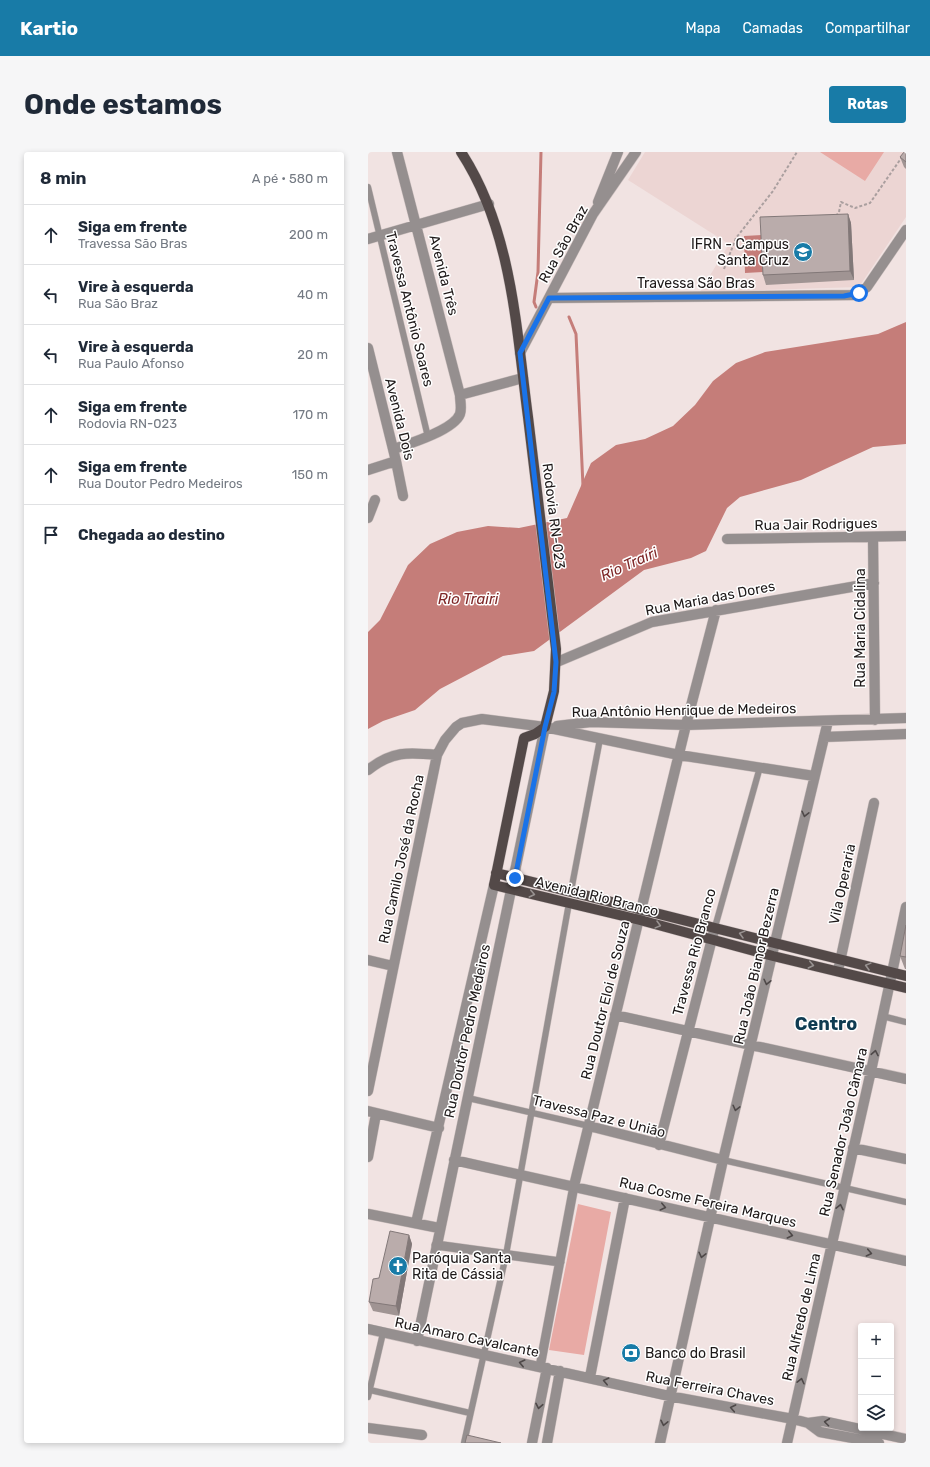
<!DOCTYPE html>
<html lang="pt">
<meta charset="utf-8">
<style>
body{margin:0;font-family:Rubik,sans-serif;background:#f6f6f7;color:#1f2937}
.controls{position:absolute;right:12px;bottom:12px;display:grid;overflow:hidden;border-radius:4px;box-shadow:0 2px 6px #0003}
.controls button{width:36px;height:36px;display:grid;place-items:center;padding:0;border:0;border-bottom:1px solid #e0e1e3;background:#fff;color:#1f2937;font:20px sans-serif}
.stop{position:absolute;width:12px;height:12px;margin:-9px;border:3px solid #1a73e8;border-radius:50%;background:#fff}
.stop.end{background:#1a73e8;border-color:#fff;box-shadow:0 1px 4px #0008}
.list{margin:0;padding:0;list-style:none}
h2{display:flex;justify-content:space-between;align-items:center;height:52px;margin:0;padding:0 16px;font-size:17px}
h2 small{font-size:13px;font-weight:400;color:#747a83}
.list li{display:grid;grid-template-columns:26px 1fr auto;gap:12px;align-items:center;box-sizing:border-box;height:60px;padding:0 16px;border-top:1px solid #e0e1e3}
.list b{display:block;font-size:15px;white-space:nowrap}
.list p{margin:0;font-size:13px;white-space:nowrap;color:#747a83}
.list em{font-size:13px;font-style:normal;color:#747a83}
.icon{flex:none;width:22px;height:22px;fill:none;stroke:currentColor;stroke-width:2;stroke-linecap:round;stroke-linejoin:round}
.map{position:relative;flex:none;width:538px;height:1291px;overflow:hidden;border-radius:4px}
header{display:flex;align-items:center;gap:24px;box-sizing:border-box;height:56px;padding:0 20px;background:#187ba7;color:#fff}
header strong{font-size:19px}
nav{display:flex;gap:22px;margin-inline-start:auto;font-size:14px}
.intro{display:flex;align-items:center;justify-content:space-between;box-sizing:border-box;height:96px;padding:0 24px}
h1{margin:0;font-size:28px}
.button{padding:10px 18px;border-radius:4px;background:#187ba7;color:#fff;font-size:14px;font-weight:700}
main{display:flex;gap:24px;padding:0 24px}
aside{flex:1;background:#fff;border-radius:4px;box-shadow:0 2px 6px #0003}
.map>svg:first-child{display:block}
.built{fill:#ecd5d3}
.green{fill:#e8aaa5}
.water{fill:#c57d79}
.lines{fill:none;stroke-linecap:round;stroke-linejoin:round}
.stream{stroke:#c57d79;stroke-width:3}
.service-casing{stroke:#cbbfbe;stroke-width:7}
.pedestrian-casing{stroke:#cbbfbe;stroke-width:10}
.minor-casing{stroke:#cbbfbe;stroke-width:11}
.primary-casing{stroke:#cbbfbe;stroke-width:11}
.path{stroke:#aa9f9f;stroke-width:2;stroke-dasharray:3 2;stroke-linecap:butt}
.service{stroke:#958f8f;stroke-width:6}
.pedestrian{stroke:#958f8f;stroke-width:9}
.minor{stroke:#958f8f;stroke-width:10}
.primary{stroke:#534948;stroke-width:10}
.wall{fill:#a09493}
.shaded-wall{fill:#827878}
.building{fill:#baacab;stroke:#827878}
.oneway{stroke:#4e4848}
.oneway2{stroke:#989291}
.route{stroke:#1a73e8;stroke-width:5}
.labels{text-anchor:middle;stroke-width:3;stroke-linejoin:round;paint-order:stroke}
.street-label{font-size:14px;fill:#1e1919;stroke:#fff}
.poi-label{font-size:14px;fill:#1e1919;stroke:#fff;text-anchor:start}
.water-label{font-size:15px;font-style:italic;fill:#7f2828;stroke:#fff}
.district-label{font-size:18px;font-weight:bold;fill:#0f3b51;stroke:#fff}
</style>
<header>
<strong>Kartio</strong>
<nav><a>Mapa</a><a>Camadas</a><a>Compartilhar</a></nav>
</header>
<div class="intro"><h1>Onde estamos</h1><a class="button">Rotas</a></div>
<main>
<aside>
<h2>8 min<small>A pé · 580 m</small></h2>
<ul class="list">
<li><svg class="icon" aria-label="ahead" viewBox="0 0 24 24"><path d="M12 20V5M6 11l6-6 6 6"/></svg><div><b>Siga em frente</b><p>Travessa São Bras</p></div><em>200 m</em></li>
<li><svg class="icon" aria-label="left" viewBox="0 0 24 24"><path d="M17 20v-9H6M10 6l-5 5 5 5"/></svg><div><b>Vire à esquerda</b><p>Rua São Braz</p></div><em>40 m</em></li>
<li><svg class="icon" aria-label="left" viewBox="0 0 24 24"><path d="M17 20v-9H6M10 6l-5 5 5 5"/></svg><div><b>Vire à esquerda</b><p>Rua Paulo Afonso</p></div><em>20 m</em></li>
<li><svg class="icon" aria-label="ahead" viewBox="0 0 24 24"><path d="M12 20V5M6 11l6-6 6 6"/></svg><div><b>Siga em frente</b><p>Rodovia RN-023</p></div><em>170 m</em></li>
<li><svg class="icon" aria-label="ahead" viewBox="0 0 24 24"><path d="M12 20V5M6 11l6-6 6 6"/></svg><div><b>Siga em frente</b><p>Rua Doutor Pedro Medeiros</p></div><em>150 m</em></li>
<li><svg class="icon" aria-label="arrive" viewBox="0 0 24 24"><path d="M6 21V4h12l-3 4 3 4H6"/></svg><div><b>Chegada ao destino</b></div></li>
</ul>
</aside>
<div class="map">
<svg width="538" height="1291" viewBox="0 0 538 1291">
<rect width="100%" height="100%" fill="#f1e3e2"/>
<path class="built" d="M277,0H538V65L491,135L332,140L361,92L260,28Z"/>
<path class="green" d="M452,0H516L497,29Z
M210,1052L243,1060L216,1203L181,1198Z"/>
<path class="water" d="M394,83L395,120L377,121L376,84Z
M538,170V292L505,295L433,328L372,345L359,356L338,399L323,406L276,418L166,499L135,504L72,537L47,558L15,569L0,577V480L12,468L40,413L62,392L89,380L120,374L151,376L199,366L223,311L248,293L277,287L305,274L327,253L345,229L368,211L397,200L510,182Z"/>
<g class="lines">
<path class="stream" d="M168,155L166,150L170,120L173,0
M201,165L208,182L215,334"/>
<defs>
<path id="service" d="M0,35L60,285
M203,739L232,587
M347,775L392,615
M514,864L538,870
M100,946L221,974
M355,1008L538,1050
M2,1238L102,1261
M0,1245L15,1181
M96,1291L138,1103L201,751"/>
<path id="pedestrian" d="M68,1093L192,1110
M172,1215L206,1034"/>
<path id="minor" d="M230,50L250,0
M0,87L121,52
M181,146L487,143L499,135L538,78
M0,196L28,309L35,344
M152,201L225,62L268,0
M92,243L155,226
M26,297C41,292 86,278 92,262C94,256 92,249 92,243L29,0
M0,318L28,309
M0,366L7,348
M505,385L507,568
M359,387L538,384
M189,510L284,470L506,431
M189,574L223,570L318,573L538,566
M456,585L538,582
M0,618C24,599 40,600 69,603
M0,808L25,814
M470,819L506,651
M247,863L538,927
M0,939L69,603L77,588L88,575L94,571L114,567L177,575L311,603L446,624
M0,959L71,976
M221,974L355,1008
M291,993L347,775
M485,996L538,1007
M0,1005L8,962
M86,1008L538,1109
M206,1034L318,573L348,458
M0,1062L71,1076
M48,1071L126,733
M0,1177L301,1244L425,1267L440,1271L452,1280L511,1291
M49,1189C90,984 136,780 177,575
M222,1225L257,1046
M440,1271L455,1269L538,1287
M0,1276L54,1283
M164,1291L179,1216
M179,1291L192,1219
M292,1291L355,1008L460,569
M419,1291L503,919L538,755"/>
<path id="primary" d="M93,0C144,78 148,175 160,265C169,342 179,419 188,497L186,539L177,575L167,582L156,586L126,733L272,768L405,804L538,836
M128,721L538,824"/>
</defs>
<use href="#service" class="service-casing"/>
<use href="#pedestrian" class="pedestrian-casing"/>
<use href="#minor" class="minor-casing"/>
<use href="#primary" class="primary-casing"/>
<path class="path" d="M468,64L471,60L473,50L487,56L502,51L534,5
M356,117L368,86L405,39L429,0"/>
<use href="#service" class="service"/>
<use href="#pedestrian" class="pedestrian"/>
<use href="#minor" class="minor"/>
<use href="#primary" class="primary"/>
</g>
<path class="wall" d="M538,0V17L536,15L532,5Z
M480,62L483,71L486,128L398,133L395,123Z
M538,773V817H537L532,804Z
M41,1083L44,1092L31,1164L5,1159L1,1150Z"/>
<path class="shaded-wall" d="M480,62L483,71L486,128L482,119Z
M41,1083L44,1092L31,1164L28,1154Z"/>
<path class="building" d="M536,0H538V10L532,5Z
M480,62L482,119L395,123L392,65Z
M538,773V805L532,804Z
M22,1079L41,1083L28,1154L1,1150L5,1127L11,1126Z
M99,1283L133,1291H97Z"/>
<defs><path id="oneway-chevron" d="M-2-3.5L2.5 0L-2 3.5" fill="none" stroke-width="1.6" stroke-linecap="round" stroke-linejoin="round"/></defs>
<g class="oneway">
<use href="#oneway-chevron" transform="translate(437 662) rotate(103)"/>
<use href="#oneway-chevron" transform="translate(399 830) rotate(103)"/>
<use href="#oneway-chevron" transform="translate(507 901) rotate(-79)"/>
<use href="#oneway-chevron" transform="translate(368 956) rotate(104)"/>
<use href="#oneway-chevron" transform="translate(295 1055) rotate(13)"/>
<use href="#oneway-chevron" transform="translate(472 1055) rotate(-78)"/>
<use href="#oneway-chevron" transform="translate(422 1083) rotate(13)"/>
<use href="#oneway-chevron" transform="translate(501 1101) rotate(12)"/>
<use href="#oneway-chevron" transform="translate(334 1103) rotate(103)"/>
<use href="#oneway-chevron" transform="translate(154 1211) rotate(-167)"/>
<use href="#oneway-chevron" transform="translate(238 1229) rotate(-167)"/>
<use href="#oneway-chevron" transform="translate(433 1229) rotate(-77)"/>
<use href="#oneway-chevron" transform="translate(171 1254) rotate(101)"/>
<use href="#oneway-chevron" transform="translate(365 1256) rotate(-169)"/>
<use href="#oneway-chevron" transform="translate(459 1270) rotate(-173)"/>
<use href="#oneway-chevron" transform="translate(296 1271) rotate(102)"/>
</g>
<g class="oneway2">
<use href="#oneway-chevron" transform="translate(164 742) rotate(13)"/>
<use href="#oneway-chevron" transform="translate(290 773) rotate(15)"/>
<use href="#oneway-chevron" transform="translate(374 782) rotate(-165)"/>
<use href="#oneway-chevron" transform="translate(443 813) rotate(13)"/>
<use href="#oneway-chevron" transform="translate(500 814) rotate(-165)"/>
</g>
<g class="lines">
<path class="route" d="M147,726L177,575L186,540L188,510L152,201L181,146L476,144L491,141"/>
</g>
<defs>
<symbol id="university-disc" viewBox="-11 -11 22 22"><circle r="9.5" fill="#187ba7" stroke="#fff"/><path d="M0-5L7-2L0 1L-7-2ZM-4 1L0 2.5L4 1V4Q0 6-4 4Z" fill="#fff"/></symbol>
<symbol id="church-disc" viewBox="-11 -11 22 22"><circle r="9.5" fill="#187ba7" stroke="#fff"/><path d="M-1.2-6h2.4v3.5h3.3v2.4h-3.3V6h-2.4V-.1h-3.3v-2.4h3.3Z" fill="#fff"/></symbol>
<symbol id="bank-disc" viewBox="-11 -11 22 22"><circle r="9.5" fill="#187ba7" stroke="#fff"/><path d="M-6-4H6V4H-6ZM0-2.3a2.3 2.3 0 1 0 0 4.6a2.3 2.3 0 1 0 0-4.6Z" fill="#fff"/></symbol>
</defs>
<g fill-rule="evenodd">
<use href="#university-disc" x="424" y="89" width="22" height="22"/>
<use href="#church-disc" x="19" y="1103" width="22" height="22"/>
<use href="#bank-disc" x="252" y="1190" width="22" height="22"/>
</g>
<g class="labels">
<g class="street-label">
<text transform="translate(195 92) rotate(-61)" y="5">Rua São Braz</text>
<text transform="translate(76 123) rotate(76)" y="5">Avenida Três</text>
<text x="328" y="136">Travessa São Bras</text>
<text transform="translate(42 157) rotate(76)" y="5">Travessa Antônio Soares</text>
<text transform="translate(32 267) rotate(76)" y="5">Avenida Dois</text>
<text transform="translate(186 364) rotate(83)" y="5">Rodovia RN-023</text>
<text transform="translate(448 372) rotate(-1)" y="5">Rua Jair Rodrigues</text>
<text transform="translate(342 446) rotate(-11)" y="5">Rua Maria das Dores</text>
<text transform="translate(492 476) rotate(-90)" y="5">Rua Maria Cidalina</text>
<text transform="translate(316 558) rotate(-1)" y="5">Rua Antônio Henrique de Medeiros</text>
<text transform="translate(33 707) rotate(-78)" y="5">Rua Camilo José da Rocha</text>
<text transform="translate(474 732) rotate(-78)" y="5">Vila Operaria</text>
<text transform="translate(229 744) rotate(14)" y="5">Avenida Rio Branco</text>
<text transform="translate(326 800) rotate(-75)" y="5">Travessa Rio Branco</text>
<text transform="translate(388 814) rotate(-77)" y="5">Rua João Bianor Bezerra</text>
<text transform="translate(237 848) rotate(-76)" y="5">Rua Doutor Eloi de Souza</text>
<text transform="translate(99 879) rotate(-78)" y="5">Rua Doutor Pedro Medeiros</text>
<text transform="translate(231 964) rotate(14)" y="5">Travessa Paz e União</text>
<text transform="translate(475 980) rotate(-77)" y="5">Rua Senador João Câmara</text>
<text transform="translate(340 1050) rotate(13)" y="5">Rua Cosme Fereira Marques</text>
<text transform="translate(433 1165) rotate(-77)" y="5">Rua Alfredo de Lima</text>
<text transform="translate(99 1185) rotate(12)" y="5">Rua Amaro Cavalcante</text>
<text transform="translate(342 1236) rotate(11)" y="5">Rua Ferreira Chaves</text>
</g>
<g class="poi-label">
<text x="421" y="97" text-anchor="end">IFRN - Campus<tspan x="421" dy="16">Santa Cruz</tspan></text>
<text x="44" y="1111">Paróquia Santa<tspan x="44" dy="16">Rita de Cássia</tspan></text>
<text x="277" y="1206">Banco do Brasil</text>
</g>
<g class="water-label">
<text transform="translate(261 412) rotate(-24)" y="5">Rio Traíri</text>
<text x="100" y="452">Rio Trairi</text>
</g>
<g class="district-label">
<text x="458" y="878">Centro</text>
</g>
</g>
</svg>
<div class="controls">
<button>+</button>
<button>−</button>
<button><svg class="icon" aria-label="layers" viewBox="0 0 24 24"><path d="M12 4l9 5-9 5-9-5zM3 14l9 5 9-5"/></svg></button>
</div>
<div class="stop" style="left:491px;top:141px"></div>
<div class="stop end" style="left:147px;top:726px"></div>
</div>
</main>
